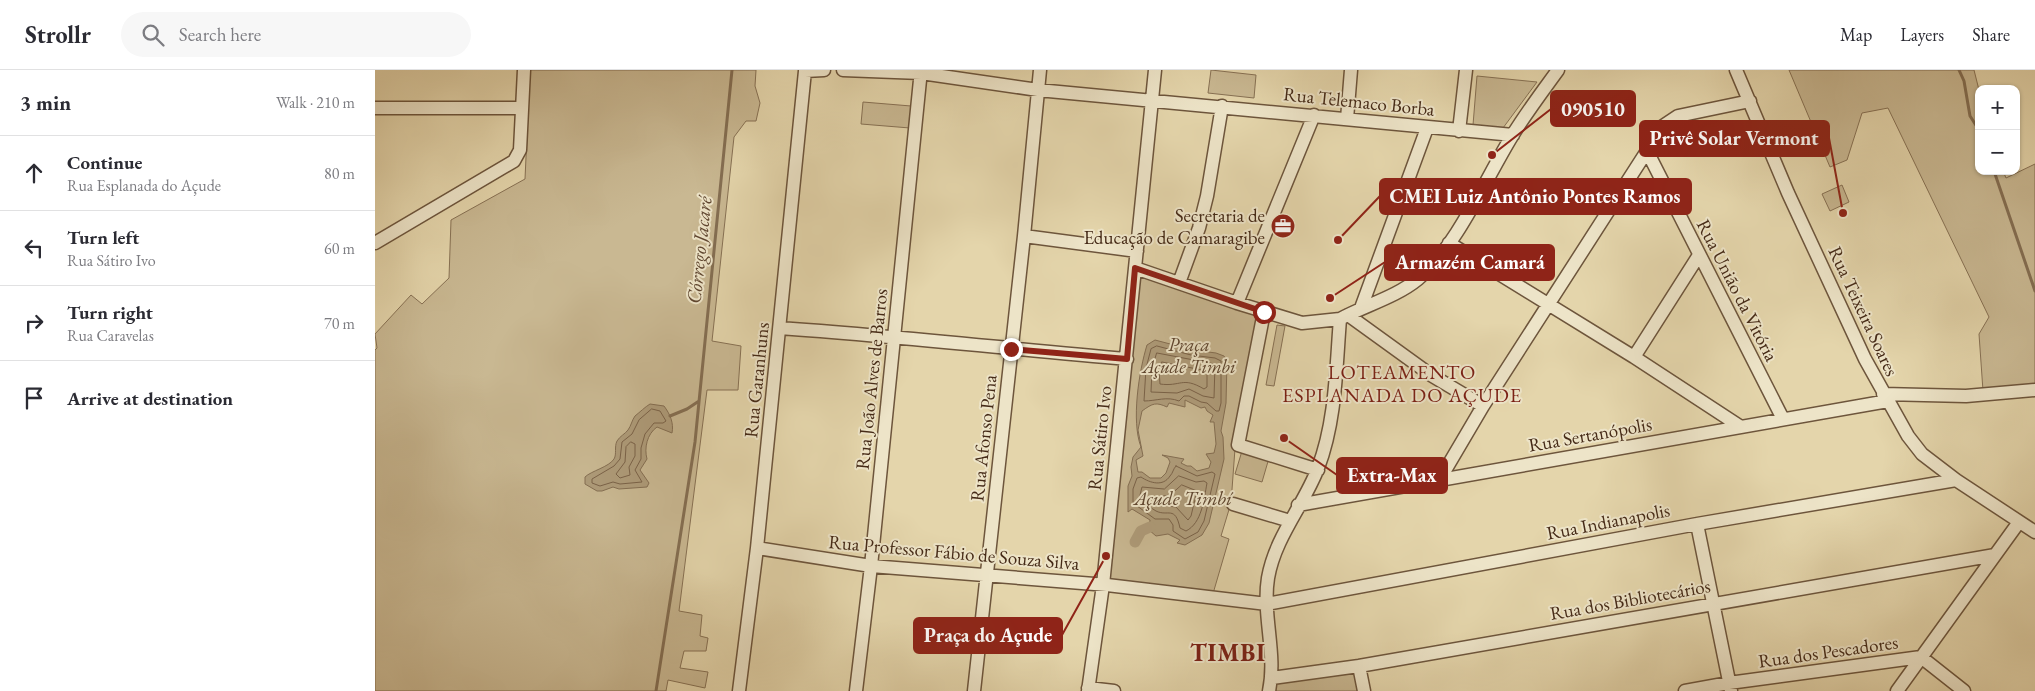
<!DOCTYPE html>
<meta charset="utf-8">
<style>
body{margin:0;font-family:"EB Garamond",serif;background:#f7f7f7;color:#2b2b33}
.controls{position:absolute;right:15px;top:15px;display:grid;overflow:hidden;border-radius:10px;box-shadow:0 1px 4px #0004}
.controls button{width:45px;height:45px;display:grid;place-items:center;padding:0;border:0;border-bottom:1px solid #e1e1e2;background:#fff;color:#2b2b33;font:25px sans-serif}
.stop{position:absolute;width:15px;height:15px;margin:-11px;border:4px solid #8f2418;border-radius:50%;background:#fff}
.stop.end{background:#8f2418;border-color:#fff;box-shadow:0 1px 5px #0008}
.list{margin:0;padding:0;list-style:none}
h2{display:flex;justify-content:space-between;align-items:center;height:65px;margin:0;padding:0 20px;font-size:21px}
h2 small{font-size:16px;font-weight:400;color:#7c7c81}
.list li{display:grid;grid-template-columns:32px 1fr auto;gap:15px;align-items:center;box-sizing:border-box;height:75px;padding:0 20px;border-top:1px solid #e1e1e2}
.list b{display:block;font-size:19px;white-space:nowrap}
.list p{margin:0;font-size:16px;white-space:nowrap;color:#7c7c81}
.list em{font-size:16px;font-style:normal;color:#7c7c81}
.icon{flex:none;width:28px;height:28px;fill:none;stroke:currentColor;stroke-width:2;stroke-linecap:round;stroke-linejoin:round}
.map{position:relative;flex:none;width:1660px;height:621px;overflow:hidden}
header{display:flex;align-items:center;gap:30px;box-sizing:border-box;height:70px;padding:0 25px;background:#fff;border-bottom:1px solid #e1e1e2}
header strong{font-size:24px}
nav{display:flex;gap:28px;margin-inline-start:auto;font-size:18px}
.search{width:350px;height:45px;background:#f7f7f7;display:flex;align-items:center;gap:12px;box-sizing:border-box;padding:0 18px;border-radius:28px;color:#7c7c81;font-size:19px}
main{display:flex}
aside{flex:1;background:#fff}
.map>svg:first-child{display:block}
.green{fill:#c9b892;stroke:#877154}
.water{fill:#ae9b79;stroke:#846e52;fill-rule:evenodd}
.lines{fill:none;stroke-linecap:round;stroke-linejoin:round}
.shore{stroke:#7a6248;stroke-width:1}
.stream{stroke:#846e52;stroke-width:3}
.canal{stroke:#ae9b79;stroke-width:11}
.minor-casing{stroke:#6d553c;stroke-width:15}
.minor{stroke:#ede4c8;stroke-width:12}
.route{stroke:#8f2418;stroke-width:6}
.labels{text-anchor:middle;stroke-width:4;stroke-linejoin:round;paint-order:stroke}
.street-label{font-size:19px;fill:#452a17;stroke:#ede4c8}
.poi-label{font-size:19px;fill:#452a17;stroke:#ede4c8;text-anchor:end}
.park-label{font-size:19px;font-style:italic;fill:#5f4630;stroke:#ede4c8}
.water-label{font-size:20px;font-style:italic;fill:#5f4630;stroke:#ede4c8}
.neighbourhood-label{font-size:20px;letter-spacing:1px;fill:#7a1f14;stroke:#ede4c8}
.district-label{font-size:24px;font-weight:bold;letter-spacing:1px;fill:#7a1f14;stroke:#ede4c8}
.leader{fill:none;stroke:#8f2418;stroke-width:2}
.callout-dot{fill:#8f2418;stroke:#ede4c8;stroke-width:2}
.callout{fill:#8f2418;stroke:#8f2418;stroke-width:2}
.callout-label{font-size:20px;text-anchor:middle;font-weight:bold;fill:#fff}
</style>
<header>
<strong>Strollr</strong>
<div class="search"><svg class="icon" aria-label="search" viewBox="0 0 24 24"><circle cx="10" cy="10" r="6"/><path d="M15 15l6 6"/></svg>Search here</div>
<nav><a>Map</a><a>Layers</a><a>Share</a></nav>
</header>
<main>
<aside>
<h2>3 min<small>Walk · 210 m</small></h2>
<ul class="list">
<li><svg class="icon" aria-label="ahead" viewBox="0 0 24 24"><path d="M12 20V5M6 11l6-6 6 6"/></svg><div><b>Continue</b><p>Rua Esplanada do Açude</p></div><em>80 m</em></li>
<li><svg class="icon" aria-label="left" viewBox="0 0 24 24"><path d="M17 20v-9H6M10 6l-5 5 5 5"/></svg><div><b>Turn left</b><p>Rua Sátiro Ivo</p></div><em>60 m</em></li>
<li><svg class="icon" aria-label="right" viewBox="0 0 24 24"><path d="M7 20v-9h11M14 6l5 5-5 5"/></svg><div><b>Turn right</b><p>Rua Caravelas</p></div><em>70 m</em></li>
<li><svg class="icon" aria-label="arrive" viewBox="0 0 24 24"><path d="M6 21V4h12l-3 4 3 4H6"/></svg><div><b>Arrive at destination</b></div></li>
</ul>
</aside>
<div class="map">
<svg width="1660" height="621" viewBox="0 0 1660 621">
<rect width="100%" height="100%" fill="#e4d5ab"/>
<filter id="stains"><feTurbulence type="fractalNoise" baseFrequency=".004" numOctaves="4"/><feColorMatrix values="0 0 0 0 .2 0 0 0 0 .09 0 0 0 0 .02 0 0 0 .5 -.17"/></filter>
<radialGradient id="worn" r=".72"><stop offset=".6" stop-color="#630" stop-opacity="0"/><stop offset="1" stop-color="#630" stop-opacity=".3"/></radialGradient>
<path class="green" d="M155,0H381L380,16L385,33L381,51H371L359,67L337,271L366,276L363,320H332L304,541L327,545L325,566L333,568L331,581H309L305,598L333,602L330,618L293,610L291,621H0V280L2,278L0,264L36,225L47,234L74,208L76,150L150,109Z
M836,0L881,5L879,28L833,23Z
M1414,0H1599L1604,20V101H1628L1631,108L1660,94V317L1608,321L1604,264L1614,247L1513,38L1487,43L1472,90L1455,97Z
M1102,6L1162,12L1128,58L1098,55Z
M488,32L536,36L535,58L486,54Z
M1467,115L1474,132L1455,141L1447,124Z
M763,204L883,244L861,365L856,433L846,466L854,469L837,527L732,515Z
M902,255L910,256L899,316L891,315Z
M867,381L894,388L887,412L860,404Z
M984,596L989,621H893L897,608Z"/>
<path class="water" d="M780,270L818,280L841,283L849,286L852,291L851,333L846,361L848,367L849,389L842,419L834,453L827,465L810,475L802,473L805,470L793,464L781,466L774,460L775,450L757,439L753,442V416L757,406L756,397L758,387L766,377C756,351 764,301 772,275ZM810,330L826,338L830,337L832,341L838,345L835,352H839L841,374L839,383L831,384L836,392L834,398L822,401L816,396H812L806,393L809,389L787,385L793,388L795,392L791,403L786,408H775L767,402H763L761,390L768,386L763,360L767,341C778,333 781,332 792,337L794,333L810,337Z
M275,334L289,336C295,344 299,353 297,363L282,357C272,364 269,378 272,389L265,400L274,413L272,417L244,419L238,417L227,421H222L210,414V407C216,401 234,397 239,389C242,384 239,377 242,371C245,366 250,364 253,360C256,356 257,350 260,346C265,342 270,337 275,334Z"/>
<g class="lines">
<path class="shore" d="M782,276L816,285L840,288L846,291V333L844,341H841L832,333L826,332L814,326H809L804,331C792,326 781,331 769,331L771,298L776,279Z
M782,283L840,294L839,328L828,326L814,319L802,323L776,322L777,299Z
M787,292L832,301V317L829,319C807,306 806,317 785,314L784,300Z
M277,339L285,341L291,351L288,353H279L270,364L266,378V389L260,400L267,412L245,414L238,412L225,416L217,413V409L239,396L245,389L247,372L257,364L264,350Z
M256,372L260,374V386L254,397L255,405L245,408L241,404L250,392L251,377Z
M801,396L822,406L837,402L840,404L829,451L823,462L810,469L798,461V455L794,449H780L758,433V419L762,408L766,407C775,413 788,417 795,406C798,403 798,399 801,396Z
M804,406L821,412L829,411L832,413C829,429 827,453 811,461L805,458C800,435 793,447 781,441C776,438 769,433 764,429L767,417L789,419Z
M807,415L822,421L816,446L813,450L801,437L785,435L779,429L781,427L795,425Z"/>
<path class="stream" d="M1584,0L1589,11L1595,46L1604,60
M1619,101L1660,221
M295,346L312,339L324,331
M281,621L320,372L357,0"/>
<path class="canal" d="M760,472L766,461L775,457"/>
<defs>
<path id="minor" d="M468,0L546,3L663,20L1138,65
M1361,0L1413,123L1490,289L1533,366L1547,384L1581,410L1660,462
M0,38H147
M972,49L976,0
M1084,61L1091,0
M1272,81L1408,349
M649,166L762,181
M0,173L139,91L145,80L149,0
M1074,173L1259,287L1366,357
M760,198L862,233L927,253L965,249
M804,213L824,158L832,126L847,36
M862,233L939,45
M986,238L1052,58
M889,242L863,375L943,400
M973,245L1056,305L1108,336
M405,258C521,266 636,279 752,289
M1259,287L1324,185
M1508,324L1591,326L1660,320
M1065,409L1108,336L1288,56L1303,46L1375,31
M858,434L915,451
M923,435L1513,331
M1322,454L1356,621
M382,478L496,496L732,515L892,534L1322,454L1581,410
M984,596L989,621
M897,608L984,596L1620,485
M713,618L739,621
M364,621L382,478L430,1L449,0
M481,621L496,496L546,0
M599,621L649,166L665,0
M713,621L728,515L780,0
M894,621C902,584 887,545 893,508C900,467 929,435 943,398C961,351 961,298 965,249C991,235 1021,227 1043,209C1082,176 1110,110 1137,66C1151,43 1167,22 1183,0
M1310,621L1354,613L1546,587L1589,621
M1522,621L1644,452"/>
</defs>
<use href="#minor" class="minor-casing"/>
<use href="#minor" class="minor"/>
</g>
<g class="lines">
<path class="route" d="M636,279L752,289L760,198L889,242"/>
</g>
<defs>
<symbol id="office-disc" viewBox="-11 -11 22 22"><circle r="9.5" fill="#8f2418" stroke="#ede4c8"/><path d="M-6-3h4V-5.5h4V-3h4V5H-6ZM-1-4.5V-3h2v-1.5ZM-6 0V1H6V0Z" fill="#fff"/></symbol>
</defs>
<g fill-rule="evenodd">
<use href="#office-disc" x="894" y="142" width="28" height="28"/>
</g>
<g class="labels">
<g class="street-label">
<text transform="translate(984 31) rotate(6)" y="7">Rua Telemaco Borba</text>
<text transform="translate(1363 220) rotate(63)" y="7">Rua União da Vitória</text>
<text transform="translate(1489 241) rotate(65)" y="7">Rua Teixeira Soares</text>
<text transform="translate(496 309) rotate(-84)" y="7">Rua João Alves de Barros</text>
<text transform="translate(381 310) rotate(-84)" y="7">Rua Garanhuns</text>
<text transform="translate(1215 364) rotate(-10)" y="7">Rua Sertanópolis</text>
<text transform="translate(608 368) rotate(-84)" y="7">Rua Afonso Pena</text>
<text transform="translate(724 368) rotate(-84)" y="7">Rua Sátiro Ivo</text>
<text transform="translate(1233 451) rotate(-11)" y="7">Rua Indianapolis</text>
<text transform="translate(579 482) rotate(5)" y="7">Rua Professor Fábio de Souza Silva</text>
<text transform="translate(1255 529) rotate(-10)" y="7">Rua dos Bibliotecários</text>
<text transform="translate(1453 581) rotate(-8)" y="7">Rua dos Pescadores</text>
</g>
<g class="poi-label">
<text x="890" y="152">Secretaria de<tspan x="890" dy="22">Educação de Camaragibe</tspan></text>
</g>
<g class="park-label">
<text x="814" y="281">Praça<tspan x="814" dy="22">Açude Timbi</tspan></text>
</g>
<g class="water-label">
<text transform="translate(324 180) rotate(-84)" y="7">Córrego Jacaré</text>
<text x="808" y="435">Açude Timbí</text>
</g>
<g class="neighbourhood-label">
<text x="1027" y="309">LOTEAMENTO<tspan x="1027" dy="23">ESPLANADA DO AÇUDE</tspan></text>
</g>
<g class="district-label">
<text x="853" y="591">TIMBI</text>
</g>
</g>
<path class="leader" d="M1117 85L1176 39M1468 143L1454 68M963 170L1005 126M955 228L1010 192M909 368L962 405M731 486L687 565"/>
<g class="callout-dot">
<circle cx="1117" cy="85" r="5"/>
<circle cx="1468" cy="143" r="5"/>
<circle cx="963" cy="170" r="5"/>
<circle cx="955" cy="228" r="5"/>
<circle cx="909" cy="368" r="5"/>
<circle cx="731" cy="486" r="5"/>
</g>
<g class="callout">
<rect x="1176" y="21" width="84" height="35" rx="5"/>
<rect x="1265" y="51" width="189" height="35" rx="5"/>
<rect x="1005" y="109" width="311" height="35" rx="5"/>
<rect x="1010" y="175" width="169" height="35" rx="5"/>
<rect x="962" y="388" width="110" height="35" rx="5"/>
<rect x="539" y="548" width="148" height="35" rx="5"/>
</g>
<g class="callout-label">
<text x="1218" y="46">090510</text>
<text x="1359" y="75">Privê Solar Vermont</text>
<text x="1160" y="133">CMEI Luiz Antônio Pontes Ramos</text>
<text x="1095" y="199">Armazém Camará</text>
<text x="1017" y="412">Extra-Max</text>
<text x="613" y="572">Praça do Açude</text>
</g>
<rect width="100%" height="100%" filter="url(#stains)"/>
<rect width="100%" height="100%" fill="url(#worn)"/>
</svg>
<div class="controls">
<button>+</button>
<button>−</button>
</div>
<div class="stop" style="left:889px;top:242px"></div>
<div class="stop end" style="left:636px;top:279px"></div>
</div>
</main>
